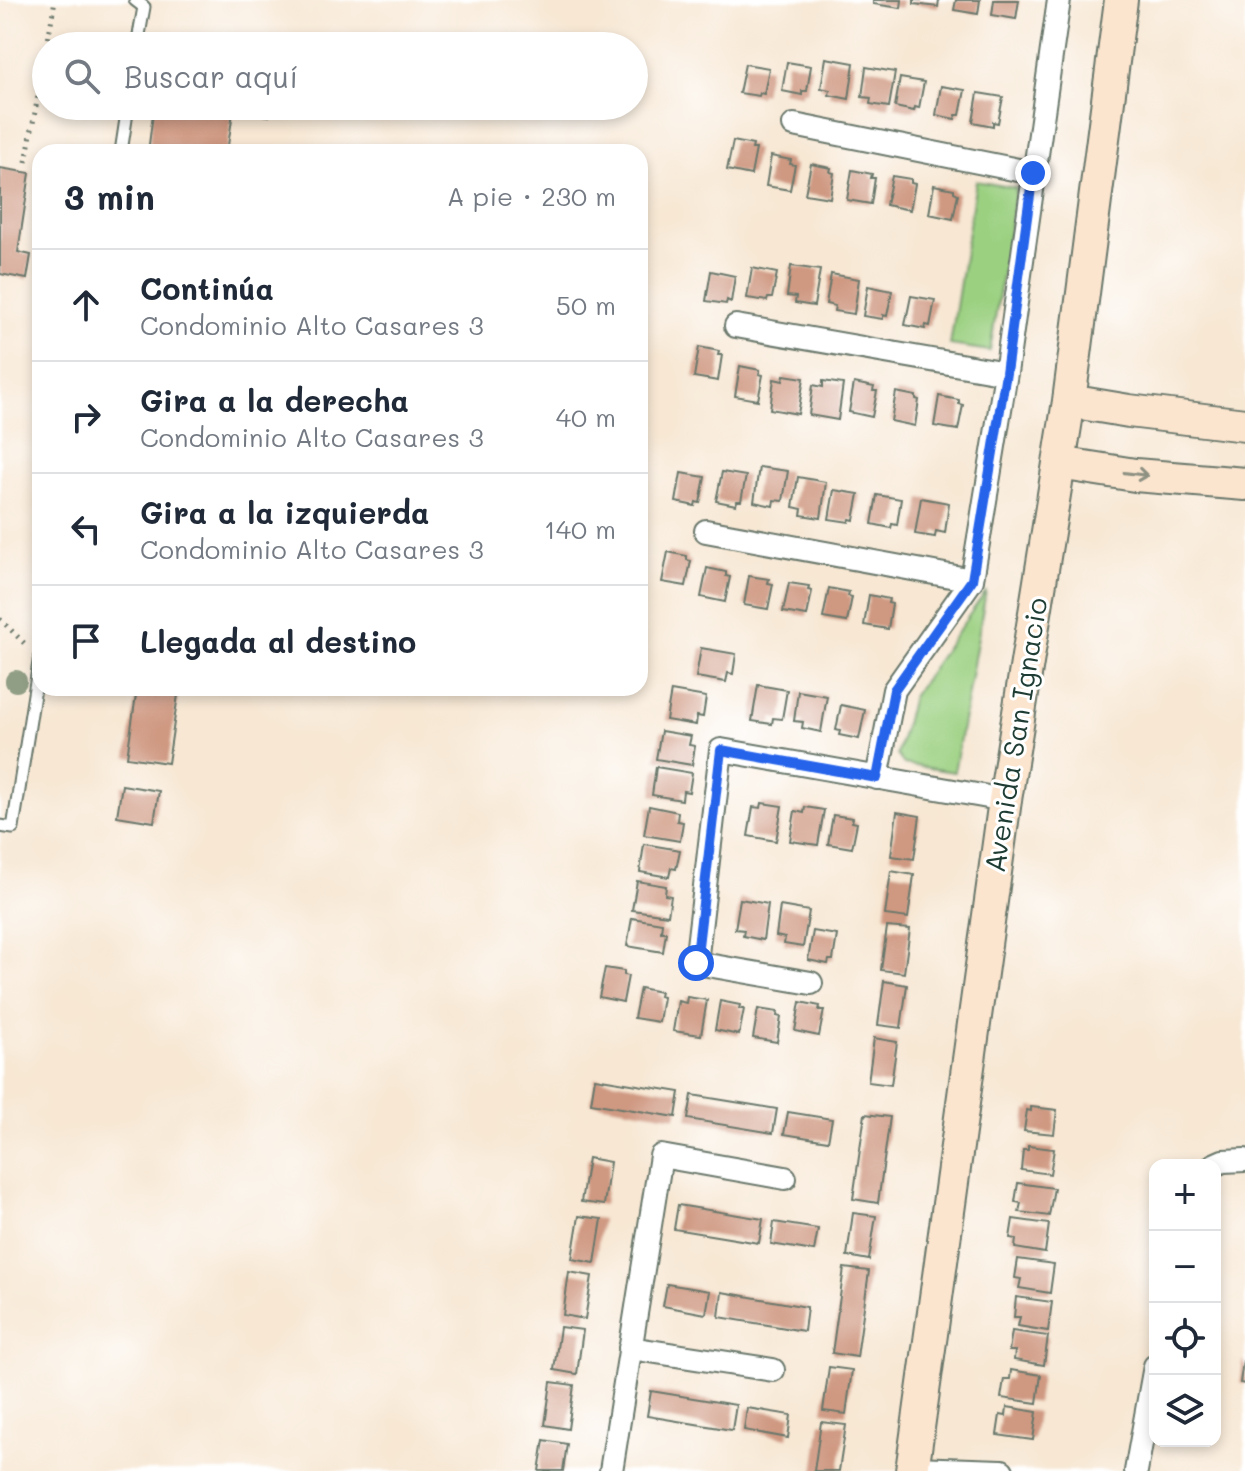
<!DOCTYPE html>
<html lang="es">
<meta charset="utf-8">
<style>
body{margin:0;font-family:Mali,sans-serif;background:#f6f6f7;color:#1f2937}
.controls{position:absolute;right:24px;bottom:24px;display:grid;overflow:hidden;border-radius:16px;box-shadow:0 4px 12px #0003}
.controls button{width:72px;height:72px;display:grid;place-items:center;padding:0;border:0;border-bottom:2px solid #e0e1e3;background:#fff;color:#1f2937;font:40px sans-serif}
.stop{position:absolute;width:24px;height:24px;margin:-18px;border:6px solid #2563eb;border-radius:50%;background:#fff}
.stop.end{background:#2563eb;border-color:#fff;box-shadow:0 2px 8px #0008}
.list{margin:0;padding:0;list-style:none}
h2{display:flex;justify-content:space-between;align-items:center;height:104px;margin:0;padding:0 32px;font-size:34px}
h2 small{font-size:26px;font-weight:400;color:#747a83}
.list li{display:grid;grid-template-columns:52px 1fr auto;gap:24px;align-items:center;box-sizing:border-box;height:112px;padding:0 32px;border-top:2px solid #e0e1e3}
.list b{display:block;font-size:30px;white-space:nowrap}
.list p{margin:0;font-size:26px;white-space:nowrap;color:#747a83}
.list em{font-size:26px;font-style:normal;color:#747a83}
.icon{flex:none;width:44px;height:44px;fill:none;stroke:currentColor;stroke-width:2;stroke-linecap:round;stroke-linejoin:round}
.map{position:relative;flex:none;width:1245px;height:1471px;overflow:hidden}
.search{position:absolute;background:#fff;box-shadow:0 4px 12px #0003;left:32px;top:32px;width:616px;height:88px;display:flex;align-items:center;gap:20px;box-sizing:border-box;padding:0 28px;border-radius:44px;color:#747a83;font-size:30px}
.panel{position:absolute;background:#fff;box-shadow:0 4px 12px #0003;left:32px;top:144px;width:616px;height:552px;border-radius:24px}
.map>svg:first-child{display:block}
.green{fill:#9bd081;stroke:#5d865a;stroke-width:2}
.building{fill:#cf9881}
.lines{fill:none;stroke-linecap:round;stroke-linejoin:round}
.lane-casing{stroke:#6b786c;stroke-width:15}
.street-casing{stroke:#6b786c;stroke-width:26}
.secondary-casing{stroke:#6b786c;stroke-width:36}
.path{stroke:#6b786c;stroke-width:5;stroke-dasharray:2 6;stroke-linecap:butt}
.lane{stroke:#fff;stroke-width:11}
.street{stroke:#fff;stroke-width:22}
.secondary{stroke:#fce5cf;stroke-width:32}
.tree{fill:#919e86}
.oneway{stroke:#8e9182}
.route{stroke:#2563eb;stroke-width:10}
.labels{text-anchor:middle;stroke-width:6;stroke-linejoin:round;paint-order:stroke}
.street-label{font-size:28px;fill:#1f3d34;stroke:#fff}
</style>
<div class="map">
<svg width="1245" height="1471" viewBox="0 0 1245 1471">
<rect width="100%" height="100%" fill="#fff"/>
<filter id="ink" filterUnits="userSpaceOnUse"><feTurbulence type="fractalNoise" baseFrequency=".0125" numOctaves="2"/><feDisplacementMap in="SourceGraphic" scale="16" xChannelSelector="R" yChannelSelector="G"/><feConvolveMatrix kernelMatrix="1 2 1 2 8 2 1 2 1" color-interpolation-filters="sRGB"/></filter>
<filter id="wash" filterUnits="userSpaceOnUse"><feTurbulence type="fractalNoise" baseFrequency=".006" numOctaves="4" result="noise"/><feDisplacementMap in="SourceGraphic" scale="32" xChannelSelector="R" yChannelSelector="G"/><feGaussianBlur stdDeviation="1.8" result="paint"/><feColorMatrix in="noise" values="0 0 0 0 0 0 0 0 0 0 0 0 0 0 0 0 0 1.4 0 .05"/><feComposite in="paint" operator="in"/></filter>
<g filter="url(#wash)">
<rect width="100%" height="100%" fill="#f7e7d3"/>
<path class="green" d="M976,181L1016,188L990,351L950,345Z
M986,591L954,772L904,764L897,755L912,697Z"/>
<g id="blocks">
<path class="building" d="M873,0H902L901,8L873,4Z
M914,0H939L938,7L914,4Z
M956,0H980L978,14L954,10Z
M994,0H1019L1016,19L992,15Z
M826,58L854,63L849,99L829,95L830,90L821,88Z
M787,62L811,66L807,91H802V95L782,91Z
M745,64L769,68L764,94L760,93L759,96L739,93Z
M866,67L895,72L889,107L870,104L871,98L862,97Z
M900,78L924,82L919,108L915,107L914,111L895,107Z
M941,86L965,90L960,115H956L955,119L936,115Z
M978,93L1003,97L998,123L993,122V126L973,122Z
M154,106H234L227,152H148Z
M243,106H270L269,116L242,112Z
M733,141L753,145L752,149H756L751,175L727,170Z
M771,156L791,160L790,164L795,165L790,190L766,186Z
M811,164L831,168L830,172L834,173L830,198L805,194Z
M0,168L30,173L18,252L31,255L27,279L0,274Z
M852,170L872,174L871,178H875L871,204L847,200Z
M892,176L911,179V183L915,184L910,210L886,205Z
M934,185L954,189V192L958,194L953,219L929,214Z
M791,266L820,270L814,306L795,303L796,297L787,296Z
M752,268L777,273L772,298H768L767,301L747,298Z
M711,271L735,276L731,302L727,300L726,304L706,301Z
M831,274L859,279L854,314L834,311L835,306L826,304Z
M868,286L892,291L887,316L883,315V319L863,316Z
M911,296L935,300L930,326L926,325L925,329L905,325Z
M699,347L719,351L718,355H722L718,381L694,377Z
M740,366L760,370L759,374L763,375L758,400L735,396Z
M784,375L804,378L798,414L770,409L774,379L783,381Z
M823,381L843,384L838,420L809,415L813,385L823,387Z
M854,383L874,387L873,391H877L872,417L849,412Z
M896,392L916,396V399L919,400L915,426L891,421Z
M939,396L959,400V404L963,405L958,430L934,426Z
M759,467L788,471L783,501L774,500L773,506L754,502Z
M722,472L746,476L741,501H737L736,505L716,501Z
M681,473L705,477L700,503L696,502L695,506L676,502Z
M798,477L826,482L821,518L801,515L802,509L793,507Z
M834,490L859,494L854,520L850,519L849,522L829,519Z
M877,495L901,499L897,525L892,524L891,528L872,524Z
M921,498L949,503L945,533L936,531L935,537L915,534Z
M668,552L687,556V560L691,561L686,586L662,582Z
M707,568L726,572V576L730,577L725,602L701,597Z
M749,576L769,579L768,583L773,584L768,609L744,605Z
M789,583L809,586L808,590L812,591L807,616L783,612Z
M829,588L849,592L848,596L852,597L847,622L823,618Z
M869,595L889,599L888,603L892,604L888,629L864,625Z
M701,648L736,654L733,674L728,673L726,682L696,677Z
M758,685L787,690L782,719L773,718L772,724L752,721Z
M137,688H179L168,763L127,757Z
M671,691L706,697L703,717L697,716L696,725L666,720Z
M798,691L827,696L821,732L802,728L803,722L794,721Z
M841,705L865,710L859,739L839,735L840,731L836,730Z
M661,731L691,736L689,745L695,746L692,765L656,759Z
M656,767L692,773L689,792L683,791L682,800L652,795Z
M122,785L159,791L154,822L117,816Z
M762,803L782,806L776,841L748,836L753,807L761,808Z
M649,806L678,812L677,821L683,822L680,841L644,835Z
M805,807L824,810L818,845L790,841L795,811L804,813Z
M897,812L920,816L914,859L891,856Z
M833,815L853,818L852,822L857,823L852,848L828,844Z
M644,844L680,850L676,869L671,868L669,877L640,872Z
M891,871L914,875L908,918L885,915Z
M637,881L666,886L665,895L671,896L668,915L632,910Z
M740,899L768,904L763,940L743,936L744,930L735,929Z
M780,906L809,911L803,947L784,944L785,938L776,936Z
M632,918L662,923L661,932H666L663,952L627,946Z
M887,927L910,929L904,973L881,970Z
M813,931L837,935L833,960H829L828,964L808,960Z
M605,968L624,971V975L628,976L623,1002L599,997Z
M884,981L907,985L901,1028L878,1025Z
M640,988L660,992L659,996L663,997L659,1022L634,1018Z
M687,997L707,1000L701,1035L673,1031L678,1001L686,1003Z
M720,1001L740,1005L739,1009H744L739,1035L715,1030Z
M800,1002L820,1006L819,1010H824L819,1036L795,1031Z
M758,1009L778,1012L777,1016L781,1017L777,1042L753,1038Z
M874,1038L897,1042L891,1085L868,1082Z
M595,1078L680,1092L676,1117L591,1103Z
M692,1095L777,1109L773,1133L688,1119Z
M1031,1107L1057,1110L1054,1134L1024,1131L1027,1110L1031,1111Z
M788,1112L832,1119L828,1141L784,1134Z
M865,1114L890,1117L878,1203L853,1199Z
M1028,1146L1054,1149L1050,1174L1021,1170L1023,1150H1028Z
M588,1158L610,1162L604,1205L581,1202Z
M1018,1183L1054,1188L1049,1216L1019,1212L1021,1203L1015,1202Z
M678,1205L763,1219L759,1243L674,1229Z
M853,1213L876,1216L869,1260L847,1256Z
M579,1216L602,1219L595,1263L572,1259Z
M1013,1219L1049,1224L1045,1253L1015,1248L1016,1239L1010,1238Z
M774,1222L818,1229L814,1251L771,1244Z
M1018,1259L1054,1264L1050,1293L1019,1288L1021,1279L1015,1278Z
M844,1268L869,1271L857,1357L832,1353Z
M569,1272L592,1276L585,1319L563,1315Z
M667,1284L710,1291L706,1314L663,1306Z
M722,1292L807,1307L804,1331L719,1317Z
M1016,1297L1052,1302L1048,1331L1018,1326L1020,1317H1014Z
M560,1327L583,1330L577,1374L554,1370Z
M1012,1331L1048,1336L1044,1365L1014,1360L1015,1351H1009Z
M1243,1361H1245V1384L1240,1383Z
M829,1367L852,1370L846,1414L823,1411Z
M1011,1370L1041,1375L1037,1403L1001,1398L1004,1379H1010Z
M551,1382L574,1385L568,1429L545,1425Z
M651,1391L736,1405L732,1430L647,1416Z
M1007,1407L1037,1412L1033,1440L997,1435L1000,1415L1006,1416Z
M747,1408L791,1415L788,1438L744,1430Z
M821,1422L846,1425L839,1471H814Z
M544,1440L567,1444L563,1471H539Z"/>
</g>
</g>
<g filter="url(#ink)">
<use href="#blocks" fill-opacity="0" stroke="#6b786c" stroke-width="2"/>
<g class="lines">
<defs>
<path id="lane" d="M135,0L144,7L137,46
M121,152L128,106
M0,826L13,828L40,656"/>
<path id="street" d="M794,125L1033,173
M736,326L1006,373
M706,531L972,580
M877,778L894,690L972,580L1006,373L1059,0
M811,983L696,963L721,750L1005,800
M1214,1165L1223,1161L1245,1160
M630,1348L773,1370
M913,1468L1002,1471
M611,1471L661,1156L785,1178
M1136,1471L1155,1366"/>
<path id="secondary" d="M1069,401L1129,411L1245,425
M1059,463L1135,475L1245,484
M912,1471L1005,800L1069,401L1121,0"/>
</defs>
<use href="#lane" class="lane-casing"/>
<use href="#street" class="street-casing"/>
<use href="#secondary" class="secondary-casing"/>
<path class="path" d="M47,46L55,0
M26,162L46,51
M0,619L25,644"/>
<use href="#lane" class="lane"/>
<use href="#street" class="street"/>
<use href="#secondary" class="secondary"/>
</g>
<circle class="tree" cx="16" cy="681" r="11"/>
<defs><path id="oneway-shaft" d="M-6 0H5M1.5-3L5.5 0L1.5 3" fill="none" stroke-width="1.6" stroke-linecap="round" stroke-linejoin="round" transform="scale(2)"/></defs>
<use class="oneway" href="#oneway-shaft" transform="translate(1136 474) rotate(7)"/>
</g>
<g class="lines" filter="url(#ink)">
<path class="route" d="M696,963L721,750L877,778L894,690L972,580L1006,373L1033,173"/>
</g>
<g class="labels">
<g class="street-label">
<text transform="translate(1016 735) rotate(-81)" y="10">Avenida San Ignacio</text>
</g>
</g>
</svg>
<div class="controls">
<button>+</button>
<button>−</button>
<button><svg class="icon" aria-label="locate" viewBox="0 0 24 24"><circle cx="12" cy="12" r="6"/><path d="M12 2v4M12 18v4M2 12h4M18 12h4"/></svg></button>
<button><svg class="icon" aria-label="layers" viewBox="0 0 24 24"><path d="M12 4l9 5-9 5-9-5zM3 14l9 5 9-5"/></svg></button>
</div>
<div class="stop" style="left:696px;top:963px"></div>
<div class="stop end" style="left:1033px;top:173px"></div>
<div class="search"><svg class="icon" aria-label="search" viewBox="0 0 24 24"><circle cx="10" cy="10" r="6"/><path d="M15 15l6 6"/></svg>Buscar aquí</div>
<section class="panel">
<h2>3 min<small>A pie · 230 m</small></h2>
<ul class="list">
<li><svg class="icon" aria-label="ahead" viewBox="0 0 24 24"><path d="M12 20V5M6 11l6-6 6 6"/></svg><div><b>Continúa</b><p>Condominio Alto Casares 3</p></div><em>50 m</em></li>
<li><svg class="icon" aria-label="right" viewBox="0 0 24 24"><path d="M7 20v-9h11M14 6l5 5-5 5"/></svg><div><b>Gira a la derecha</b><p>Condominio Alto Casares 3</p></div><em>40 m</em></li>
<li><svg class="icon" aria-label="left" viewBox="0 0 24 24"><path d="M17 20v-9H6M10 6l-5 5 5 5"/></svg><div><b>Gira a la izquierda</b><p>Condominio Alto Casares 3</p></div><em>140 m</em></li>
<li><svg class="icon" aria-label="arrive" viewBox="0 0 24 24"><path d="M6 21V4h12l-3 4 3 4H6"/></svg><div><b>Llegada al destino</b></div></li>
</ul>
</section>
</div>
